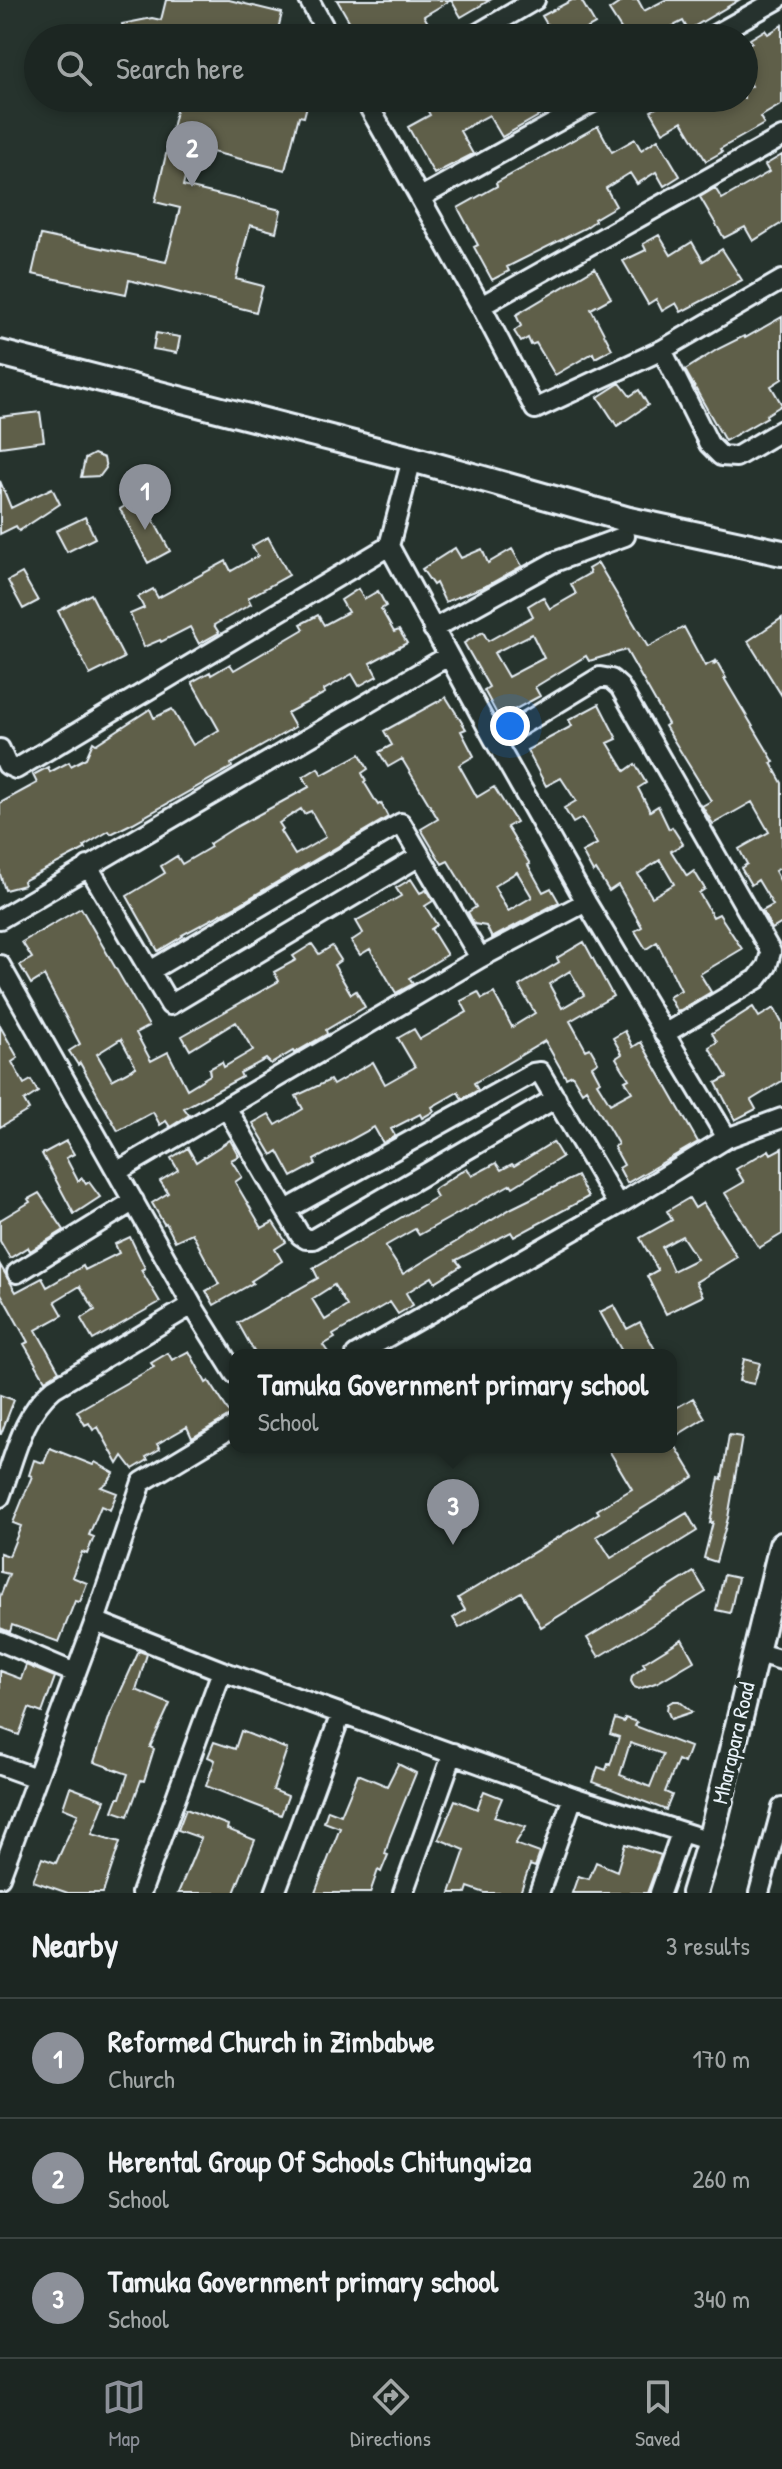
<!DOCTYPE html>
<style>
body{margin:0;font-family:"Patrick Hand",sans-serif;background:#252e2a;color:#f1f3f6}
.you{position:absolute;left:510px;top:726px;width:28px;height:28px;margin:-20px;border:6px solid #fff;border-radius:50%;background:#1a73e8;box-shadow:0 0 0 12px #1a73e833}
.badge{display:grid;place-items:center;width:52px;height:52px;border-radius:50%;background:#8c9099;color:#fff;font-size:26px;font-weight:700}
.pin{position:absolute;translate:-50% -66px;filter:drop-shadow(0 2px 4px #0008)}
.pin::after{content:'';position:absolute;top:42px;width:28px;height:24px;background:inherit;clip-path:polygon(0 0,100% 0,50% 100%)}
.popup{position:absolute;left:229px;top:1349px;width:448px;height:104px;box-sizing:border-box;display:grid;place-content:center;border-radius:16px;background:#1c2622;filter:drop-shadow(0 2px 6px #0005);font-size:26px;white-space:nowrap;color:#a0a5a5}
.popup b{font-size:30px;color:#f1f3f6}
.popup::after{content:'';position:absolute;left:50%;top:100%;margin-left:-16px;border:16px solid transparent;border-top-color:#1c2622}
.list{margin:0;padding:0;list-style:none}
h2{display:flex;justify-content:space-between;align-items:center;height:104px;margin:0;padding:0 32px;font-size:34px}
h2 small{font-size:26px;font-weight:400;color:#a0a5a5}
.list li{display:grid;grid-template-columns:52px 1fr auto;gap:24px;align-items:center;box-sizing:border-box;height:120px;padding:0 32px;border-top:2px solid #3a4340}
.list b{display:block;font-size:30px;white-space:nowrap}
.list p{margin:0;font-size:26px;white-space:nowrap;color:#a0a5a5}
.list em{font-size:26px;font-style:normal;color:#a0a5a5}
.icon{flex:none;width:44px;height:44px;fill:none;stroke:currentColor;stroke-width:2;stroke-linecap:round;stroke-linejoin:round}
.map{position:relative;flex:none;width:782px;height:1893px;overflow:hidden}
.search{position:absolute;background:#1c2622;box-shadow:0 4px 12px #0003;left:24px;right:24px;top:24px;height:88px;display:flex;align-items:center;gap:20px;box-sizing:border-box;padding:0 28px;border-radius:44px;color:#a0a5a5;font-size:30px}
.sheet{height:464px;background:#1c2622}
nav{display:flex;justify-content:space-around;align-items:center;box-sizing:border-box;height:112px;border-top:2px solid #3a4340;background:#1c2622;font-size:22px;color:#a0a5a5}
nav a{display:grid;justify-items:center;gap:4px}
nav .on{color:#8c9099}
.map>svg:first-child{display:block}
.building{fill:#5f5e4a;stroke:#e8f1f8;stroke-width:2;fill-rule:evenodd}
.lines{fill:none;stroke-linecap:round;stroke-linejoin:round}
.street-casing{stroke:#e8f1f8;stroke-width:24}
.secondary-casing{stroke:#e8f1f8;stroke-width:30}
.street{stroke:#26332d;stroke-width:18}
.secondary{stroke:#26332d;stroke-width:24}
.labels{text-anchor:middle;stroke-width:8;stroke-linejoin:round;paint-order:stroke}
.street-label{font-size:22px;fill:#e8f1f8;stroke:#26332d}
</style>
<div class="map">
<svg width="782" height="1893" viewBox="0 0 782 1893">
<rect width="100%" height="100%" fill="#26332d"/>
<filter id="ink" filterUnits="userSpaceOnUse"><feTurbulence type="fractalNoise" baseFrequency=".0125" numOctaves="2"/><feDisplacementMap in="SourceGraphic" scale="16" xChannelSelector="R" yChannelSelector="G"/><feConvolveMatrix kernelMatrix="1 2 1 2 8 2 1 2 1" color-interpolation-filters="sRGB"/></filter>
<g filter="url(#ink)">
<path class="building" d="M166,0H229L282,13L276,38H125L122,24L152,18L161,20Z
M337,0H490L461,17L451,0L424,16L431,28L413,38H359Z
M572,0H581L595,24L570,38H555L542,16Z
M624,0H638L644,11L665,0H739L688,30L683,21L650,38H627L609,10Z
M782,25V104L760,117L764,124L720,149L722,152L706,161L682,121L663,132L651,111L658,107L652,98H719L722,104L732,98H744V91L752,86L744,74V47L752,42L750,39L765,30L768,34Z
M179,98H309L304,117L299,116L285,170L192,147L183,186L281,210L276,232L250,225L236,279L263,286L256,312L129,280L126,294L32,274L41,235L166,262L180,208L155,202Z
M421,98H442L446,105L458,98H570L502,137L489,115L460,131L473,154L434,174L408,127L430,115Z
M598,126L612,152L635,139L641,150L658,139L680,176L664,186L656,172L637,184L630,173L606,188L616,206L594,219L595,221L585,228L507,267L509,271L492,280L474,247L478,245L458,208L497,186L496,183Z
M782,155V223L753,241L745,227L724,238L700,197L715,188L722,199L769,172L765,165Z
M659,235L671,255L692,242L703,261L722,249L742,280L681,312L676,303L662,311L656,299L648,304L623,261L646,250L643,244Z
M595,268L611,298L591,309L612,349L595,358L593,353L555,375L536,343L531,345L528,338L521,342L514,331L521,326L516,315Z
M782,317V379L771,386L782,405L766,415L767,417L725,441L685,370L718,349L744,336L745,338Z
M156,333L180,337L177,353L153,349Z
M620,383L630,396L639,390L648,405L617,426L598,397Z
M40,412L44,441L0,447V417Z
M94,454L104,458L106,468L100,476L81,477L85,459Z
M0,481L11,508L52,488L60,504L19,531L16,526L0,534Z
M135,496L137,500L141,497L170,551L148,563L120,509L125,506L123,503Z
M85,517L95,538L67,552L56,531Z
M268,537L289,575L248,598L251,604L214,625L219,633L199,644L190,627L161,642L160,640L144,647L130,614L144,608L138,597L153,589L158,598L226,561L231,571L258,556L252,546Z
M455,548L461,558L482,549L488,563L512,549L522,566L488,585L445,602L436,583L433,585L422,569Z
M598,563L648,647L684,627L705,666L715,661L714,664L717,662L726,678H724L774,762L771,763L782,783V867L775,871L782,884V923L772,929L762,911L773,905L758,880L751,885L741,868L747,864L739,849L769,832L752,802L713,824L702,806L711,801L665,726L668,724L626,650L589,661L586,656L535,687L540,696L499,718L484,690L489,687L464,643L483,632L488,641L533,616L528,606L543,597L550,609L576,594L571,584L590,573L588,569ZM532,634L544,658L508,677L494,653Z
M22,573L38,601L23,609L8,581Z
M358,589L364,599L378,591L386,606L381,609L394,632L399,630L407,643L370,663L377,676L359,686L352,674L324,690L325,693L287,713L295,727L231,764L232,767L133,823L111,834L109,831L84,846L85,849L23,881L24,885L5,890L0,874V803L37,783L33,775L48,767L50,772L69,762L71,766L86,758L93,742L96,744L150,709L154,718L172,709L193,745L219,730L192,682L210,672L211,675L230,664L234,670L304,629L301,624L318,615L324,625L348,612L341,600Z
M91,594L124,658L90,675L58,611Z
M782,618V696L748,641Z
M446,697L466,729L461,731L474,756L459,765L477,797L494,787L516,822L507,827L530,864L528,865L543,892L551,888L559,902L492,938L486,926L474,924L468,912L476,907L448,861L442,864L421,829L438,819L402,759L388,767L379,752L392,745L384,731ZM517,872L532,897L508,911L494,886Z
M599,704L617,739L608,743L625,771L635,764L646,783L638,788L650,811L658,806L669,829L672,827L683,844L671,851L687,876L694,871L705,889L699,893L713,917L719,914L742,949L700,974L711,992L677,1012L669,997L681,990L657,942L646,949L635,931L642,927L618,885L609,891L596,870L593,872L582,852L597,844L582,818L573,823L564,808L576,801L561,778L546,786L527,750L572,726L569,720ZM660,860L674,884L652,897L638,874Z
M360,754L368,769L362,773L366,781L364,782L378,805L381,803L388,817L238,905L182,935L183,936L158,951L127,896L165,873L161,866L177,856L182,864L211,847L209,844L234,828L309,787L303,777L318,768L322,775ZM301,809L304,814L311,811L326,837L295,855L280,831L283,829L279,823Z
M411,879L420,893L426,890L433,901L425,906L437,925L431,929L447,955L409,978L413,984L396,993L370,949L360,955L351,941L363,933L356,921L401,896L396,888Z
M81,908L149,1026L136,1033L151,1061L168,1052L187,1089L210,1075L209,1069L222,1062L224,1067L253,1050L236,1022L190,1050L182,1036L279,981L274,972L296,960L293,956L312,944L319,954L332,946L341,960L334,965L351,994L356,991L365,1007L326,1030L327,1034L294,1053L293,1051L271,1064L266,1059L240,1073L242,1077L184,1108L189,1115L170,1127L166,1121L160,1125L153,1112L118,1131L80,1063L78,1065L69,1051L80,1044L44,976L31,984L20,965L32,958L22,942ZM121,1039L136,1067L112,1080L97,1054Z
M584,942L613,996L570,1021L586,1050L590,1048L598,1062L592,1066L600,1081L597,1083L610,1104L632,1092L625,1081L629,1079L616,1058L622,1054L613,1038L625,1031L633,1047L641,1042L698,1142L627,1183L619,1168L624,1165L614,1147L618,1144L586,1089L582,1092L572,1075L566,1078L545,1041L474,1083L478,1090L462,1099L458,1092L432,1107L434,1111L422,1118L420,1114L391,1129L395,1136L383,1143L374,1127L314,1160L316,1164L292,1177L278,1151L272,1155L253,1123L269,1114L276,1125L303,1109L296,1096L330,1080L333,1085L373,1062L385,1084L415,1067L398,1038L414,1029L420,1039L467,1012L461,1001L478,992L482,999L494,993L512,1027L535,1013L519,986L559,962L557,958ZM570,971L584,995L562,1008L549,984Z
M753,1007L759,1017L774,1008L782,1023V1081L751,1100L756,1109L735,1120L716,1083L727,1077L709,1047L717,1042L712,1033Z
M0,1026L18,1058L12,1062L24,1084L31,1080L38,1092L24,1101L29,1110L0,1127Z
M230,1140L239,1156L231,1160L242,1177L235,1182L262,1228L273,1222L286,1242L275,1249L282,1261L251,1281L253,1283L214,1305L206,1291L219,1284L192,1233L175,1241L166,1223L164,1224L152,1203L168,1193L160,1181L178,1170L171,1158L188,1148L196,1162Z
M66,1141L74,1154L66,1158L78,1181L82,1178L86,1184L89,1182L100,1197L74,1214L42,1154Z
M553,1142L562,1157L513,1187L511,1184L419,1235L415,1229L385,1246L403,1274L512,1208L577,1176L588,1197L514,1237L511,1232L456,1260L461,1266L435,1282L432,1277L406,1293L413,1305L398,1314L390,1302L333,1335L335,1338L323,1345L330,1355H256L238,1323L318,1278L313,1268L437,1197L433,1190L467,1168L472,1176L496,1163L501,1170L512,1164L514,1166ZM334,1285L347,1306L325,1320L312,1299Z
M782,1148V1234L759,1248L725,1193L744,1182L736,1169L769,1150L771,1154Z
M39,1193L64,1230L30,1251L28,1247L10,1258L0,1241V1220L30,1202L28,1199Z
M689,1198L695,1208L703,1203L737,1257L696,1282L703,1296L666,1314L647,1276L658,1270L640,1238L672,1220L667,1211ZM682,1236L697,1259L673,1271L662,1247Z
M130,1237L145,1268L141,1270L160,1302L93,1340L81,1319L95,1310L80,1286L55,1301L63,1315L36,1330L59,1371L45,1380L24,1344L28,1342L0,1292V1265L16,1292L42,1278L47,1287L83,1266L85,1270L119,1253L115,1244Z
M614,1305L627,1329L640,1322L658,1355H624L600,1312Z
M189,1351L206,1383L209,1381L231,1415L192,1438L187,1427L157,1444L160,1449L146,1457L148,1460L133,1469L123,1456L118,1464L98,1427L93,1430L89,1423L85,1425L77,1411L154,1367L151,1363L168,1353L172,1360Z
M744,1359L760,1363L754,1384L739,1381Z
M0,1395L14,1400L1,1434H0Z
M693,1398L705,1418L671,1439V1411Z
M729,1435L742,1437L728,1518L716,1562L704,1558L713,1522L710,1523L719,1478L722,1479Z
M607,1447H676L694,1477L597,1536L611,1558L687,1513L697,1531L541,1627L521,1592L459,1628L453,1618L465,1610L458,1598L599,1513L597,1510L632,1489Z
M50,1448L93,1465L95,1462L114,1473L108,1482L101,1487L117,1493L110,1510L101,1506L89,1535L94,1537L87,1554L82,1552L72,1577L87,1583L80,1602L75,1601L59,1642L12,1625L10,1632L0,1628V1597L9,1574L0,1572V1553L9,1556L21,1526L13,1523L32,1476L29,1475L34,1460L44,1463Z
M694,1572L706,1592L599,1657L587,1638Z
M724,1575L738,1578L730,1613L716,1610Z
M682,1639L694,1661L658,1682L639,1689L634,1687L631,1681L632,1676L645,1666L643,1663Z
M139,1651L147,1654L136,1690L170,1704L150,1747L154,1749L144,1781L141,1780L128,1816L113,1811L118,1798H120L128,1774L94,1762L110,1715Z
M26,1665L55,1677L42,1713L29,1708L19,1735L0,1728V1671L21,1679Z
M673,1701H679L692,1712L671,1719L667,1710L668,1704Z
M625,1718L637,1722L635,1726L690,1747L684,1763L678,1760L665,1792L672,1795L666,1810L593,1782L598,1767L606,1770L608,1764L610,1765L619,1737L610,1734L615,1719L624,1722ZM630,1743L663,1754L650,1787L620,1775Z
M241,1731L287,1749L273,1790L288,1796L281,1815L206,1786L215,1760L208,1757L214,1742L235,1749Z
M398,1764L416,1773L390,1837L385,1854L388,1855L381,1872L378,1870L370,1893H315L340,1828L324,1822L328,1810L341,1815L358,1774L387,1786Z
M70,1787L105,1800L92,1834L120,1842L103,1893H68L33,1881L42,1858L56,1863L78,1814L63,1808Z
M484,1791L502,1798L494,1817L526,1827L515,1844L540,1853L535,1867L530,1865L520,1893H485L468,1887L466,1893H450L465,1850L439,1839L455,1800L477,1809Z
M186,1809L228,1825L227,1829L255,1840L234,1893H178L201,1838L178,1830Z
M625,1844L661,1855L647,1893H572L578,1876L589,1879L596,1862L617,1871Z"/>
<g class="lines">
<defs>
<path id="street" d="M309,0L330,38
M470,38L535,0
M709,38L777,0
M364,98L481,306L535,409L662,350L782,280
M421,197L600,98
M481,306L782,137
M662,350L709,444L721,456L736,457L782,430
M389,546L412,459
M433,629L554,562L625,536
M495,741L600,677L611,679L620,687L771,952L767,966L757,979L664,1034
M0,749L7,765L16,769L389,546L495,741L586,902L727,1138
M88,866L170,1005L420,856
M0,919L448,656
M0,965L192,1305L235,1374
M150,971L401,823L480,958
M226,1107L300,1235L306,1239H313L556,1098
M118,1171L480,958L586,902
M286,1210L533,1073L540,1072L618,1205
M17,1273L134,1201
M356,1355L618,1205L727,1138L782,1118
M0,1497C14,1459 22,1414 54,1388L192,1305
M95,1621L222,1671L573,1797L710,1841
M0,1641L75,1673
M754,1652L782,1660
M0,1765L36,1778
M0,1877L95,1621L142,1482L235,1426
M141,1893L222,1671
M275,1893L341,1714
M403,1893L453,1753
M539,1893L573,1797
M660,1893L681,1833
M759,1893L782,1808"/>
<path id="secondary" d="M0,353L412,459L629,520L782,553
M694,1893L710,1841L782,1545"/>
</defs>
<use href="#street" class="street-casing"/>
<use href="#secondary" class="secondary-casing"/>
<use href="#street" class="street"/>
<use href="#secondary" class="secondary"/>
</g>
</g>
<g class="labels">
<g class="street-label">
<text transform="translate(733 1743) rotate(-77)" y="8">Mharapara Road</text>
</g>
</g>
</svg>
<div class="you"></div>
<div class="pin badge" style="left:145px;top:530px">1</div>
<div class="pin badge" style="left:192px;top:187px">2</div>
<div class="pin badge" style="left:453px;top:1545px">3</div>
<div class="popup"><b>Tamuka Government primary school</b>School</div>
<div class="search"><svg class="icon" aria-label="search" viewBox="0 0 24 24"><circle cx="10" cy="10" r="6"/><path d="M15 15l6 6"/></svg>Search here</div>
</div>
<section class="sheet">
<h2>Nearby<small>3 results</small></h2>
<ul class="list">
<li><span class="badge">1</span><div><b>Reformed Church in Zimbabwe</b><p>Church</p></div><em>170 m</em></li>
<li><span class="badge">2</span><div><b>Herental Group Of Schools Chitungwiza</b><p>School</p></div><em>260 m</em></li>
<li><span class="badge">3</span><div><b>Tamuka Government primary school</b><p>School</p></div><em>340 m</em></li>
</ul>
</section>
<nav>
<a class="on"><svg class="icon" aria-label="map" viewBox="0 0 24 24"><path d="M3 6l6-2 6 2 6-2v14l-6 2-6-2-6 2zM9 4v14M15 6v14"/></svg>Map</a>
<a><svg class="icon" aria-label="directions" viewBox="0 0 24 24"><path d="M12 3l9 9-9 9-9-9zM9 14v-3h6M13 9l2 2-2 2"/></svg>Directions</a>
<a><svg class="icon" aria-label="saved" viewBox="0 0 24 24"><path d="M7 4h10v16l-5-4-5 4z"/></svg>Saved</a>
</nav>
